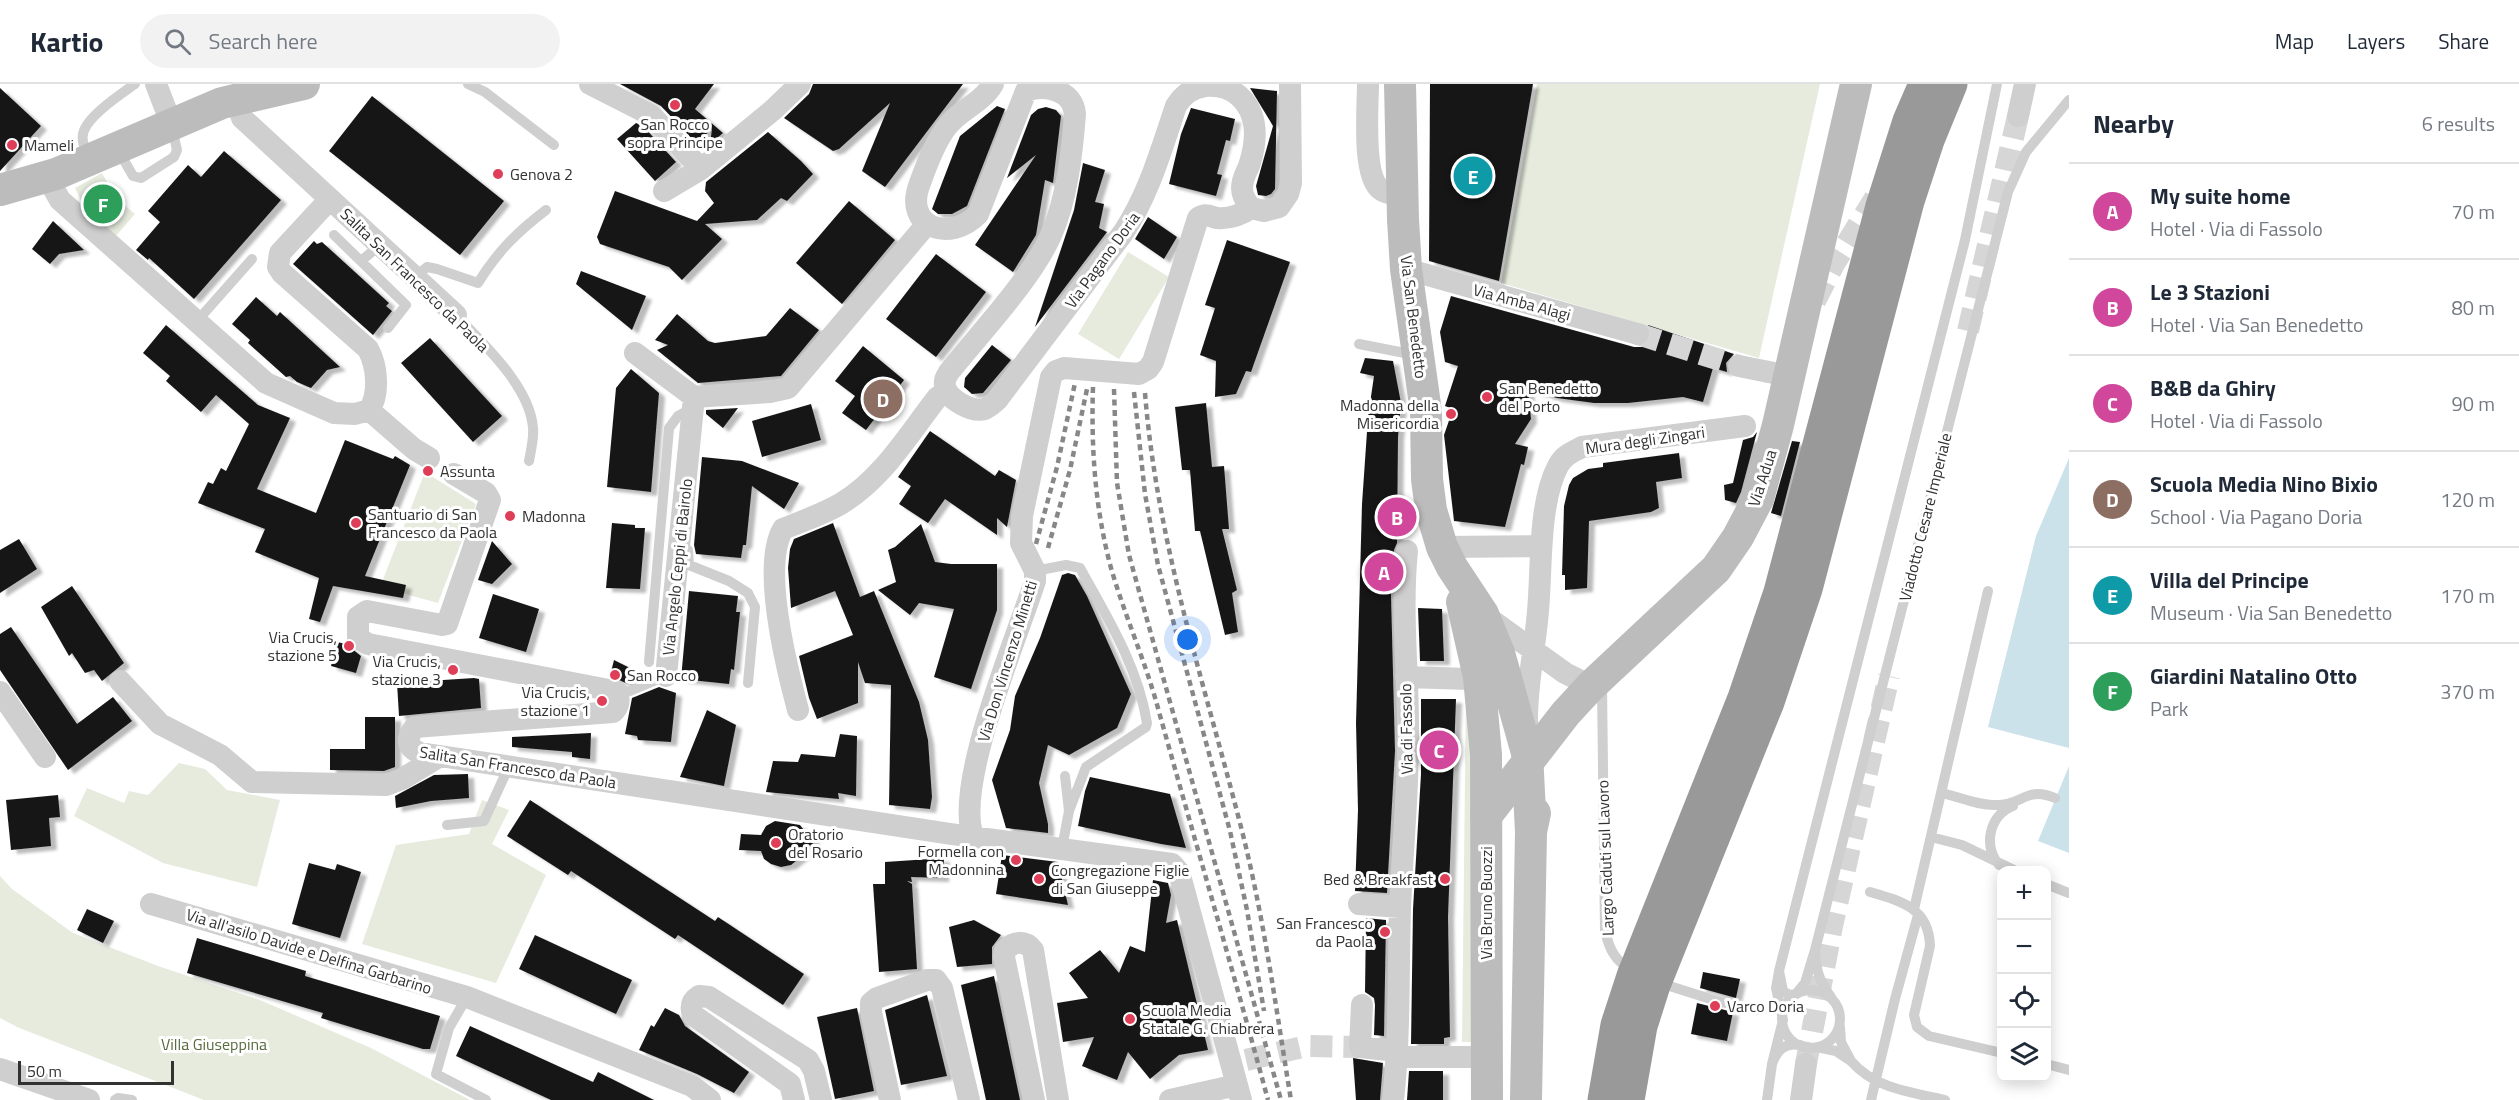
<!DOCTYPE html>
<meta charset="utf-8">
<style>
body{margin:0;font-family:"Titillium Web",sans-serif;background:#f2f2f3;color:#1f2937}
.controls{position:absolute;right:18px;bottom:18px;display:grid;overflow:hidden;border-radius:12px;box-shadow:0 3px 15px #0003}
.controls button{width:54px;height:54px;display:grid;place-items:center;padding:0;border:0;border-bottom:2px solid #e0e1e3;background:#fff;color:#1f2937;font:30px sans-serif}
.scale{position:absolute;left:18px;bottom:15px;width:156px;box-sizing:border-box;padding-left:6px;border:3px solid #323232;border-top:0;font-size:16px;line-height:21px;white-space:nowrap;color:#323232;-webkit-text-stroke:4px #fff;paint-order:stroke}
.you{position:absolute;left:1188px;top:556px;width:21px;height:21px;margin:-15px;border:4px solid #fff;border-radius:50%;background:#1a73e8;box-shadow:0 0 0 9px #1a73e833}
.badge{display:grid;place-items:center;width:39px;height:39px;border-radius:50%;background:#df3e59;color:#fff;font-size:20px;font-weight:700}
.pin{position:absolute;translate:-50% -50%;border:3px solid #fff;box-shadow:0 2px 6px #0006}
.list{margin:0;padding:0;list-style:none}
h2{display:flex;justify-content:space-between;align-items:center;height:78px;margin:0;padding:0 24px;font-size:26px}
h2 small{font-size:20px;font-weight:400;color:#747a83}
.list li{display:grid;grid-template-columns:39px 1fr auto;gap:18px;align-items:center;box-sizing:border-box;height:96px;padding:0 24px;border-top:2px solid #e0e1e3}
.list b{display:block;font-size:22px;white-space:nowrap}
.list p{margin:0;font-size:20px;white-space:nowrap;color:#747a83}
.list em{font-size:20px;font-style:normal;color:#747a83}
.icon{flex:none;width:33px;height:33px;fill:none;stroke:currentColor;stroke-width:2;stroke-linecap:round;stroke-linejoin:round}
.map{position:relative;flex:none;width:2069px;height:1016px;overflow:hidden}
header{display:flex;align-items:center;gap:36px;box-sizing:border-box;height:84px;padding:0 30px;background:#fff;border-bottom:2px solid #e0e1e3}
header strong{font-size:28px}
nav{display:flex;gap:33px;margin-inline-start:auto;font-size:21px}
.search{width:420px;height:54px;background:#f2f2f3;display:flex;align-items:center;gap:15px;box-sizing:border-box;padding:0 21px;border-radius:33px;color:#747a83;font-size:22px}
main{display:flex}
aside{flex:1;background:#fff}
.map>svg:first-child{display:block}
.green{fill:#e6ebde}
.water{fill:#cce2ea}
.building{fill:#191919;filter:url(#shadow)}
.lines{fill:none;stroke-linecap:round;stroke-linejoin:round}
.street-tunnel{stroke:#d6d6d6;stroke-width:22;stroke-dasharray:22 11;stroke-linecap:butt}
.lane{stroke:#cfcfcf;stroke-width:10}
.street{stroke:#cfcfcf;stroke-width:22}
.secondary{stroke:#bcbcbc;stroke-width:32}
.highway{stroke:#999;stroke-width:33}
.rail{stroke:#878787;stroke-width:4.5;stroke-dasharray:6 4.5;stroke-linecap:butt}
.poi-dot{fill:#df3e59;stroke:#fff;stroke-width:2}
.labels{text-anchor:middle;stroke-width:6;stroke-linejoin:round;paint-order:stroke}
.poi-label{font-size:16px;fill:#323232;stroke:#fff;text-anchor:start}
.street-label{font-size:16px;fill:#323232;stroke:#fff}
.park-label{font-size:16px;fill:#596d40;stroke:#fff}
</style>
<header>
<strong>Kartio</strong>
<div class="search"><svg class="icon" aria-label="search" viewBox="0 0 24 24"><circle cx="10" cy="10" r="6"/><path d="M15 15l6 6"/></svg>Search here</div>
<nav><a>Map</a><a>Layers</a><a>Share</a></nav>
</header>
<main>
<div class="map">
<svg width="2069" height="1016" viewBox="0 0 2069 1016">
<defs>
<filter id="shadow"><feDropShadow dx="6" dy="4" stdDeviation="1.5" flood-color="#0004"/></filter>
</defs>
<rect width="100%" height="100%" fill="#fff"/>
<path class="green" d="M1537,0H1820L1759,274L1501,199Z
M102,89L116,114L135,130L115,153L86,127L75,104Z
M1128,168L1169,193L1119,275L1078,250Z
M425,388L476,420L438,519L380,503Z
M1466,609L1475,610L1471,958H1462Z
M179,679L205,685L227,706L280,716L257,803L163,779L74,732L87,704L124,719L129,707L148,711Z
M482,716L509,726L492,760L546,791L496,899L362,860L396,761L469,750Z
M0,792L12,805L73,849L158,882L260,916L371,964L470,1016H204L17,943L0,934Z"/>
<path class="water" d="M2069,374V664L1988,643L2036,452Z
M2069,682V769L2038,757Z"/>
<path class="building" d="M620,0H714L695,25L723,49L710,60L712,45L696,59L661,22Z
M813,0H963L885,103L862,87L890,19L839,65L833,67L784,34L809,10Z
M1430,0H1533L1499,197L1429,177Z
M0,4L41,42L0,87Z
M1250,4L1277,7L1275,105L1271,110L1266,112L1258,111L1256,102L1273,42Z
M372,12L504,117L460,171L329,67Z
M997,22L1005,25L967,122L952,130H938L932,125L960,52Z
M1046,23L1056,26L1061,32L1053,99L1045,96L1036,151L1013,188L975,161L1036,71L1007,94L1031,31L1038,25Z
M1191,24L1235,35L1230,57L1226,56L1217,90L1222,91L1216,112L1169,100L1181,50Z
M636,39L643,42L676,78L655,97L617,55Z
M768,48L801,77L813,90L787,117L781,114L757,136L705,140L722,155L682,196L669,183L600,160L597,153L615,107L697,137L714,119L705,107L706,98Z
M224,67L281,116L194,215L149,174L148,176L136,166L160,138L148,127L188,81L201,93Z
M1083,79L1105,86L1095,118L1104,120L1099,144L1107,148L1035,243L1074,126Z
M849,117L895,156L842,220L796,179Z
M1148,133L1177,153L1164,175L1135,155Z
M53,137L84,166L59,170L50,180L32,165Z
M1227,156L1290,178L1251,288L1246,287L1236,310L1215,313L1216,277L1200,271L1215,224L1205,221Z
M314,157L317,160L322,158L389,219L386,222L392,227L373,251L293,180Z
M936,170L986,208L936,273L886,235Z
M581,187L646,212L632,246L576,200Z
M1451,212L1634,263H1642L1648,259L1651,247L1648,241L1734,270L1726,279L1727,288L1713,284L1703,318L1683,313L1628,319H1594L1557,314L1528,305L1531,335L1515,360L1528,363L1524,381L1521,380L1505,443L1454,437L1444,351L1453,325L1445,322L1458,282L1445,278L1440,248Z
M256,213L277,232L280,228L340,283L327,286L311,304L297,298L290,292L286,293L248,259L250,256L232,240Z
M790,224L819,246L781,292L698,299L657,266L668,261L655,256L677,230L708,257L715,259L766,252Z
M166,241L258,321L290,334L257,405L316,429L345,356L393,375L395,372L410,381L365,492L406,501L403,514L333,502L320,538L309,535L319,494L255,468L265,445L198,419L208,398L213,400L221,384L226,387L249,340L216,311L201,328L166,297L170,292L143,269Z
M430,254L502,332L473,358L401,279Z
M992,261L1011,276L983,309L972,310L964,303L965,294Z
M863,262L904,296L866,346L842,329L855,312L835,297Z
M1365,274L1393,277L1401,319L1398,353L1397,459L1394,466L1391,511L1395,667L1387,809L1355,807L1358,726L1356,639L1362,420L1368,333L1374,292L1360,289Z
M631,285L659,309L651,408L607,403L616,304Z
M1206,319L1212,383L1224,382L1229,445H1222L1237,506L1232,509L1238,548L1225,551L1200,447H1195L1190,386H1182L1175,323Z
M811,320L821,356L762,373L752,337Z
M738,324L723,344L706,330V326Z
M930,347L995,392L999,386L1016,396L1007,443L997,434V451L945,415L928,439L899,420L911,402L898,393Z
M1757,348L1741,408L1736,419L1725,416L1724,401L1733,399L1743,356L1753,353Z
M1792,357L1800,358L1781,432L1771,429Z
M1679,369L1682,394L1656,398L1659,424L1651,428L1589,437L1587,504L1565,506V491H1562L1564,422L1569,401L1573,394L1588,385L1603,383V379Z
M702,373L742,377L799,399L784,425L752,402L746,461H743L741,474L696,470L694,461Z
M612,439L635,441V444H645L640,505L606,504Z
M833,439L860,513L874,507L919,618L928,656L932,713L930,725L889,721L891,601L865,599L858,578V619L817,635L809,614L799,572L853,551L835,507L791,524L788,484L790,465L794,455Z
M921,440L935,478L951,480H997V526L971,605L934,593L954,525L919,519L910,531L878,506L896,498L888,466L895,463Z
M19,455L37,485L0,509V466Z
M492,457L512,480L492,500L478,496Z
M1068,489L1075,491L1087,512L1131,610L1117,644L1069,671L1048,661L1039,699L1048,740V749L1006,744L992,696L1010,646L1015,612L1040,554L1062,491Z
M72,502L124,579L102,597L94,586L85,589L72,569L69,572L41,523Z
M689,507L738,512L736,528H740L734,586L731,585L729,600L681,595Z
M493,510L539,525L526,568L479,554Z
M1418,524L1442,525L1444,577H1420Z
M11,543L77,640L113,613L132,637L68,686L0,586V550Z
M337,558L346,560L361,572L356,589L331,582Z
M614,576L632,585L628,600L610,592Z
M474,594L479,595L481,624L399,632L397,599Z
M659,603L676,609L671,658L638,656L637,652L625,650L632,614Z
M1421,615H1456L1448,833L1450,953L1444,954V960H1411L1413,825L1421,690Z
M707,626L736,641L724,702L680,693Z
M365,633H395V683L384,687L330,686V665H365Z
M591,649L590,675L572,673V668L512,663V653Z
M840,650L857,652L856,712L838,709L839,715L766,708L773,677L798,678L801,670L835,673Z
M468,690L469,714L431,717L396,724L395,712L434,691Z
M1090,693L1170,710L1186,764L1161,760L1078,742L1085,707Z
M58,711L60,733L49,734L51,762L11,766L6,716Z
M530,716L715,837L718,833L804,890L783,921L678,851L675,855L571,787L568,791L507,752Z
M775,737L800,741L807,750L814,752L812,764L791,781L781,783L771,780L764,775L761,767L739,766L741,750L761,751L766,742Z
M1002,771L1058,778L1068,821L996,810Z
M944,774L943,794L911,793L912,798L907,797L912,800L917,885L879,888L873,800H885V778Z
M309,779L335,786L337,780L361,788L340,854L292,840Z
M1153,796L1168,799L1171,811L1166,839L1177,836L1208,966L1179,971L1150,995L1128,968L1117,996L1082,982L1094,953L1063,958L1057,919L1088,914L1069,889L1100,866L1119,889L1130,862L1145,868Z
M87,825L114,837L103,859L77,846Z
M1366,834L1386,836L1384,952L1374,951L1375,921L1374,914L1365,908Z
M974,836L1001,851L992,863V880L957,883L949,843Z
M535,851L632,896L616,930L519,885Z
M197,854L306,887L305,892L440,932L430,965H423L321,934L323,929L187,889Z
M1703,888L1740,895L1736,914L1700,904Z
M994,892L1020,1016H986L961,901Z
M927,911L947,992L901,1001L885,926Z
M1697,919L1733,928L1727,957L1691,950Z
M665,924L679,931L685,942L749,988L734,1009L697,990L639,966L651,941L654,943Z
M857,924L874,1007L835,1015L817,933Z
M470,942L593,998L598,988L654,1016H551L456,972Z
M1353,974L1383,979L1380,1016H1356Z
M1409,987H1443V1016H1407Z"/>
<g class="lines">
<path class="street-tunnel" d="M1815,217L1834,180L1875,114
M1968,247L2018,32
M1638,250L1739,282
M1246,976L1307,962L1360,963
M1806,980L1832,842L1889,592"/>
<path class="lane" d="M468,0L485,8L554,61
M118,66L133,92L141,94L174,73L177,66L172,44
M88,74C86,67 81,58 83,50C86,33 121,10 135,0
M334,151L406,221L388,244
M361,177L380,161
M415,193L427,183L437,185L478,199C498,167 516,149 546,126
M456,231C483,260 530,302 533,344C534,355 531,366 529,377
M198,236L252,175
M1359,260L1415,271
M688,466L689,481L729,497L748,509L755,523L748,599
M1035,487L1066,481L1080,484C1107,533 1138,582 1147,639L1146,643L1086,683L1069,727
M649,578L669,344L678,332L693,324
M1602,601L1605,847C1609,864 1615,878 1632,886
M617,608L630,607L666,592
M1942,709C1959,713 1980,722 1997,721C2023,721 2026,702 2055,714
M447,741L484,737L509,682
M1931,753L1962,761L2014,786
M1062,764L1069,727L1065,692
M1999,781C1983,761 1989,732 2013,722
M2046,800L2069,809
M1870,808C1901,817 1929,824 1930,862L1914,931L1917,943L1929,952L2002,969
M1914,825L1988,507
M1815,866L2008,108L2026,68L2069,16
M1779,887L1965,156L1997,0
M1660,899L1717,917L1757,926
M1782 935a29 29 0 1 1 58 0a29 29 0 1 1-58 0Z
M467,913L449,944L436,990L486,1016
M1800,961C1785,958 1777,966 1772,980L1783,936L1776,904L1779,887L1783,907L1789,911L1796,910L1805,899L1815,866C1816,886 1819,897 1831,913
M1817,963L1836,967L1851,977L1841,958L1840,943
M1851,977C1875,1005 1911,1008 1945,1016
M2046,980L2069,986
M115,1016L118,1014L132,1016
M1767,1016L1772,980
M1871,1016L1895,915L1918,831"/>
<path class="street" d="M156,0L171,39
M590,0L651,31L701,85L773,26L800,0
M993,0C983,17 965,24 952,37C939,49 926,82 920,99C902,144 951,159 978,130L1026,7C1046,0 1073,6 1075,30C1072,69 1067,115 1051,151C1031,196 980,249 949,288C946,293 944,296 945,302C947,315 972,329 985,325C989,323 994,319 997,316L1123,149C1149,110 1161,66 1176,22C1183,11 1191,4 1205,2C1217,1 1230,4 1239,12C1259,30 1257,58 1249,82C1246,89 1242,95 1242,104C1242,112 1246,118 1251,124L1264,127L1279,123L1288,110L1291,99L1290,0
M1368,0C1368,22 1362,91 1380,105C1386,110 1395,110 1402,110
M236,15L242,34L456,231
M2018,32L2025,0
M47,93L60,116L266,299L334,329L355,330L369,326L414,365L429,374
M664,107L701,85
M330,115L280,169L278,183L282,189L368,265C377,281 380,310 369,326
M1406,185L1638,250
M635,269L694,313
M1739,282L1789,292
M454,390L486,409L490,416L447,540L442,541L367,527L358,533V554L368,560L614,607L617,608C620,615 619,623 613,628L415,643C406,654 406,663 420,669L951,750L1172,780L1179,788L1241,1016
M1442,463L1541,462
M1483,530L1565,589L1591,602
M666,592L694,313L770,308L788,304L926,141
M1406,593L1469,595L1479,593
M120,597L160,640L220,671L252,698L386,701L402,695L440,672
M0,608L45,673
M798,626C787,585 761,483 783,445C802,437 824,430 842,419C883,394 908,351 937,314L946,307
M1527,640C1526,602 1535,565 1538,527C1542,485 1538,420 1558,382C1564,371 1571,369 1582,363L1745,342
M973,752C954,700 1017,554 1035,497V487L1021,459L1022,432L1051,293L1056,287L1064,284L1139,290L1148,285L1153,278L1198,134C1206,129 1209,132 1217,134C1230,135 1241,131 1251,124
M151,820L467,913L692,1002L710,1016
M1359,820L1400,823
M1362,921L1360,963L1397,967
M1397,973H1486
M0,985L89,1016
M794,1016L790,1000L693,931C690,922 691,917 699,912L709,913L808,976L814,987L821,1016
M890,1016L871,928V919L877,914L927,896H936L942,904L969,1016
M1034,1016L1004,873L1005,866C1014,857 1025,856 1033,866L1058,1016
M1170,1016L1237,1001
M1393,1016C1400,953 1398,889 1400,825C1402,765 1409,705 1408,644C1408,585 1401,527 1407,467
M1801,1016L1806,980"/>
<path class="secondary" d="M1400,0L1403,135L1406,185L1426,328L1427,395L1431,426L1442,463L1452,483L1483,530L1499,569L1527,669L1531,748
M0,106L56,90L222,19L304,0
M1462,518L1479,593L1486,671L1487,1016
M1486,732L1566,629L1591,602L1716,485L1738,453L1758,415L1778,341L1856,0
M1526,1016L1531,748L1535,729"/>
<path class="highway" d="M1604,1016L1617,941L1633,892L1744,614L1780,508L1882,122L1909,37L1925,0
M1628,1016L1641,942L1654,901L1768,618L1806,505L1908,117L1928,56L1951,0"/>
<path class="rail" d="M1093,303C1091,365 1095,424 1111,484C1124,529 1143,572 1156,617C1193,750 1232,883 1268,1016
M1114,305L1117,399L1129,471L1281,1016
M1134,308L1145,410L1158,481L1230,747L1247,826L1264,927
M1145,309C1157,459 1204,598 1241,743C1264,833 1276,925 1291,1016
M1036,460L1057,383L1075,299
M1048,464L1070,386L1087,305"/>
</g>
<g class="poi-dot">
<circle cx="675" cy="21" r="6"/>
<circle cx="12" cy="61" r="6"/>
<circle cx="498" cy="90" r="6"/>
<circle cx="1487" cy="313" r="6"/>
<circle cx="1451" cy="330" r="6"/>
<circle cx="428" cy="387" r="6"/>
<circle cx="510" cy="432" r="6"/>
<circle cx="356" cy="439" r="6"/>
<circle cx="349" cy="562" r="6"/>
<circle cx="453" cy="586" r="6"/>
<circle cx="615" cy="591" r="6"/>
<circle cx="602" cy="617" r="6"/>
<circle cx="776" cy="759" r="6"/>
<circle cx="1016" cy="776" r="6"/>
<circle cx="1039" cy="795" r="6"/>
<circle cx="1445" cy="795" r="6"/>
<circle cx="1385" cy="848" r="6"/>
<circle cx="1715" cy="922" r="6"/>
<circle cx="1130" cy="935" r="6"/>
</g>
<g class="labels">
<g class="poi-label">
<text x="675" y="46" text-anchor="middle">San Rocco<tspan x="675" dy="18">sopra Principe</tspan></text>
<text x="24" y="67">Mameli</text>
<text x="510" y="96">Genova 2</text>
<text x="1499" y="310">San Benedetto<tspan x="1499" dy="18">del Porto</tspan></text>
<text x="1439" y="327" text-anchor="end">Madonna della<tspan x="1439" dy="18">Misericordia</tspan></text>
<text x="440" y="393">Assunta</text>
<text x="368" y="436">Santuario di San<tspan x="368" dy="18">Francesco da Paola</tspan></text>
<text x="522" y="438">Madonna</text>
<text x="337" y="559" text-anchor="end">Via Crucis,<tspan x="337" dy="18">stazione 5</tspan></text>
<text x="441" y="583" text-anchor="end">Via Crucis,<tspan x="441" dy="18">stazione 3</tspan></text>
<text x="627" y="597">San Rocco</text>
<text x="590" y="614" text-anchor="end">Via Crucis,<tspan x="590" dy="18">stazione 1</tspan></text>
<text x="788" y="756">Oratorio<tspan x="788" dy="18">del Rosario</tspan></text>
<text x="1004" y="773" text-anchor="end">Formella con<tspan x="1004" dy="18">Madonnina</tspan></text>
<text x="1051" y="792">Congregazione Figlie<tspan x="1051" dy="18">di San Giuseppe</tspan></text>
<text x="1433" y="801" text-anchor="end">Bed &amp; Breakfast</text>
<text x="1373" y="845" text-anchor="end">San Francesco<tspan x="1373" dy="18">da Paola</tspan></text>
<text x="1727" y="928">Varco Doria</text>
<text x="1142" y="932">Scuola Media<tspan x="1142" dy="18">Statale G. Chiabrera</tspan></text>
</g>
<g class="street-label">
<text transform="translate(1102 176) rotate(-54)" y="6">Via Pagano Doria</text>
<text transform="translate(415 196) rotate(44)" y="6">Salita San Francesco da Paola</text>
<text transform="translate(1522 218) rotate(15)" y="6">Via Amba Alagi</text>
<text transform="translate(1414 233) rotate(83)" y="6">Via San Benedetto</text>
<text transform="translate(1645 356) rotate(-8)" y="6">Mura degli Zingari</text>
<text transform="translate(1762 394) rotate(-72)" y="6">Via Adua</text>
<text transform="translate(1925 433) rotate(-76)" y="6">Viadotto Cesare Imperiale</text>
<text transform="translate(677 483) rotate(-84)" y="6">Via Angelo Ceppi di Bairolo</text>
<text transform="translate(1007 577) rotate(-73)" y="6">Via Don Vincenzo Minetti</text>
<text transform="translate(1406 645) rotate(-91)" y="6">Via di Fassolo</text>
<text transform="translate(518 683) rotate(9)" y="6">Salita San Francesco da Paola</text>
<text transform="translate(1605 774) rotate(-92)" y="6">Largo Caduti sul Lavoro</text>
<text transform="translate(1486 819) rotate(-90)" y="6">Via Bruno Buozzi</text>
<text transform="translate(309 867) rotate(17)" y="6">Via all'asilo Davide e Delfina Garbarino</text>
</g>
<g class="park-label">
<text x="214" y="966">Villa Giuseppina</text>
</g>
</g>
</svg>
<div class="controls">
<button>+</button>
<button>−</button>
<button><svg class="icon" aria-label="locate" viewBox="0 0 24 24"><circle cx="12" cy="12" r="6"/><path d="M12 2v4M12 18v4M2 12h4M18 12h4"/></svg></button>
<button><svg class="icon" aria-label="layers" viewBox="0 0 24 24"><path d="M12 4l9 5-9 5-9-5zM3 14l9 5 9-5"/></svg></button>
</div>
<div class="scale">50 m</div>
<div class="you"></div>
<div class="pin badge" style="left:1384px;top:488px;background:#d1479c">A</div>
<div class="pin badge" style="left:1397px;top:433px;background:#d1479c">B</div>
<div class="pin badge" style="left:1439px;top:666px;background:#d1479c">C</div>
<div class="pin badge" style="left:883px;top:315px;background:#8d6e63">D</div>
<div class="pin badge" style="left:1473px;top:92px;background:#0f9aa8">E</div>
<div class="pin badge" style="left:103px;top:120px;background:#2e9e5b">F</div>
</div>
<aside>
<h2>Nearby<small>6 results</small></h2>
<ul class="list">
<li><span class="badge" style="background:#d1479c">A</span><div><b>My suite home</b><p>Hotel · Via di Fassolo</p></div><em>70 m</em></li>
<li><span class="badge" style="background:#d1479c">B</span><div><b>Le 3 Stazioni</b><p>Hotel · Via San Benedetto</p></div><em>80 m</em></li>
<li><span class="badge" style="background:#d1479c">C</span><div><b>B&amp;B da Ghiry</b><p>Hotel · Via di Fassolo</p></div><em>90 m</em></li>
<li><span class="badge" style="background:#8d6e63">D</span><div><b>Scuola Media Nino Bixio</b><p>School · Via Pagano Doria</p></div><em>120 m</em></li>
<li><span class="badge" style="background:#0f9aa8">E</span><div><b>Villa del Principe</b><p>Museum · Via San Benedetto</p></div><em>170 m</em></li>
<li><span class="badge" style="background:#2e9e5b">F</span><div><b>Giardini Natalino Otto</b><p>Park</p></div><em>370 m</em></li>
</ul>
</aside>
</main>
